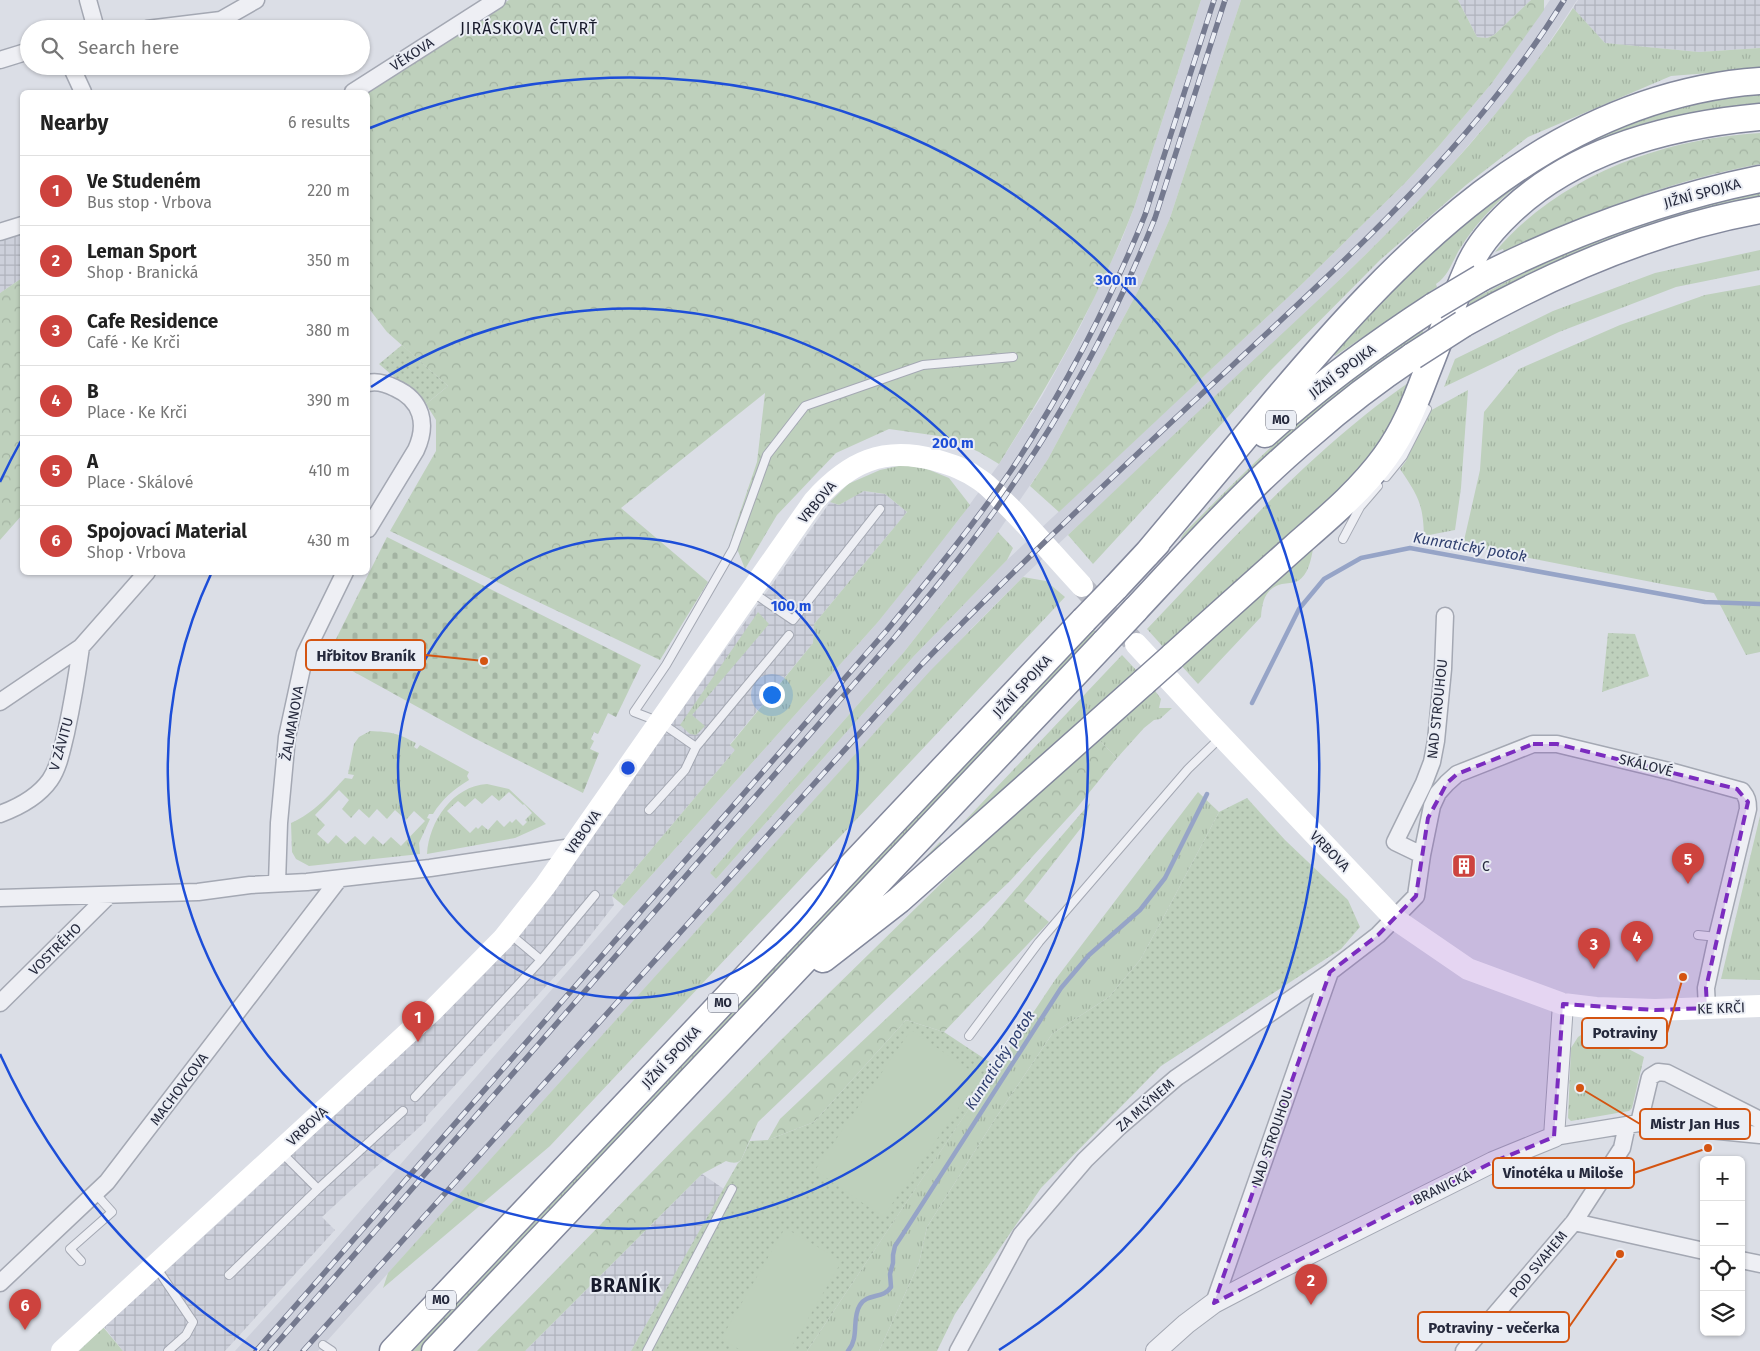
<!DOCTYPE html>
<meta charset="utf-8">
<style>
body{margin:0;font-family:"Fira Sans",sans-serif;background:#f2f2f2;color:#222}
.controls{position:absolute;right:15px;bottom:15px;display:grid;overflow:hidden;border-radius:8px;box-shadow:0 1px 4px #0004}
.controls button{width:45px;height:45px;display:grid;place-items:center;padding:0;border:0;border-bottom:1px solid #e0e0e0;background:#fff;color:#222;font:25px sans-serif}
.you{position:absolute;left:771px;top:694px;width:18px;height:18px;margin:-12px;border:4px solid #fff;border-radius:50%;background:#1a73e8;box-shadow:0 0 0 8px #1a73e833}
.badge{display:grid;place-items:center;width:32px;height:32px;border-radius:50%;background:#cd433e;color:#fff;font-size:16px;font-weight:700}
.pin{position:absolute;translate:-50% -41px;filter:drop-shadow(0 1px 2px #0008)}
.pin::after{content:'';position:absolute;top:26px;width:18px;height:15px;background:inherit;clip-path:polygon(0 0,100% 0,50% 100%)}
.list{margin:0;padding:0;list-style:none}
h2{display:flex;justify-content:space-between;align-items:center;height:65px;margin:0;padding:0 20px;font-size:21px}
h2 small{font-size:16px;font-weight:400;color:#767676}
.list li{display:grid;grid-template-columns:32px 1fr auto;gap:15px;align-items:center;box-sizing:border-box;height:70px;padding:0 20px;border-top:1px solid #e0e0e0}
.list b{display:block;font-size:19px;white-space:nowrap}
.list p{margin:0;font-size:16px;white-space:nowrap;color:#767676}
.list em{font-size:16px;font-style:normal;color:#767676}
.icon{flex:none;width:28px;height:28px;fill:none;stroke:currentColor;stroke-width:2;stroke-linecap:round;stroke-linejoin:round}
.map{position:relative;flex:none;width:1760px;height:1351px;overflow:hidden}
.search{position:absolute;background:#fff;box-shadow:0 1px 4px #0004;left:20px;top:20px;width:350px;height:55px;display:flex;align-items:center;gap:12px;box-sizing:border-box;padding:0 18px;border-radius:28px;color:#767676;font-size:19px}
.panel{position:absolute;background:#fff;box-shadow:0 1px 4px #0004;left:20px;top:90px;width:350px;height:485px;border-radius:8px}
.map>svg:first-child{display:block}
.built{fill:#cdd0db}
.industrial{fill:url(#industrial-grid)}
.grass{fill:url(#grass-tufts);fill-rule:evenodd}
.forest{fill:url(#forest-crowns)}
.cemetery{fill:url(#cemetery-stones)}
.park{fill:url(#park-dots)}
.garden{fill:#bed0bc}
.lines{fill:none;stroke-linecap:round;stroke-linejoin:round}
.stream{stroke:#96a4c7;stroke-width:4.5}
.secondary-tunnel{stroke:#b7bac4;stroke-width:22;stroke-dasharray:22 11;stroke-linecap:butt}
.service-casing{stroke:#a4a8b3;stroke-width:10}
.minor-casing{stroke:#a4a8b3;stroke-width:19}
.tertiary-casing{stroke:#a4a8b3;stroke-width:22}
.trunk-casing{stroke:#83889c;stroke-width:29}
.service{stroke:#eeeff4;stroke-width:8}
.minor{stroke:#eeeff4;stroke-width:16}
.tertiary{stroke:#eeeff4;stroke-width:20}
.secondary{stroke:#fff;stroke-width:22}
.trunk{stroke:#fff;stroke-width:26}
.rail-casing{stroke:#757a8f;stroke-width:5.5}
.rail{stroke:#eaedf4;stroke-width:4;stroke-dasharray:11;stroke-linecap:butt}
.trunk-bridge-casing{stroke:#83889c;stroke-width:29;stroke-linecap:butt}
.trunk-bridge{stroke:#fff;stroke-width:26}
.marked{fill:#7b2cbf;fill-opacity:0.2;stroke:#7b2cbf;stroke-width:4;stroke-dasharray:10 6;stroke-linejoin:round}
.ring{fill:none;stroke:#1d4ed8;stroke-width:2.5}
.labels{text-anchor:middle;stroke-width:4;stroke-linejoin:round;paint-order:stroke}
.shield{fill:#eaedf4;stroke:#606473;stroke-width:1}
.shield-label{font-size:12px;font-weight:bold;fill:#25293c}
.street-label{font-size:14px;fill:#25293c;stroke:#eaedf4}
.poi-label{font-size:14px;fill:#25293c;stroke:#eaedf4;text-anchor:start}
.water-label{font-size:15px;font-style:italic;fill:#30406f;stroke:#eaedf4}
.quarter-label{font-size:16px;letter-spacing:1px;fill:#181b2c;stroke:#eaedf4}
.district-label{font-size:19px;font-weight:bold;letter-spacing:1px;fill:#181b2c;stroke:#eaedf4}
.centre{fill:#1d4ed8;stroke:#eaedf4;stroke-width:2.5}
.ring-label{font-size:15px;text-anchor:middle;font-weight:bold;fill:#1d4ed8;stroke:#eaedf4;stroke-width:4;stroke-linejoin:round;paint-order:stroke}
.leader{fill:none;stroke:#d45411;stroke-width:2}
.callout-dot{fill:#d45411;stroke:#eaedf4;stroke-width:2}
.callout{fill:#eaedf4;stroke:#d45411;stroke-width:2}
.callout-label{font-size:15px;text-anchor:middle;font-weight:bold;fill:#25293c}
</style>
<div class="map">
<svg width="1760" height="1351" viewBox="0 0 1760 1351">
<defs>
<pattern id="industrial-grid" width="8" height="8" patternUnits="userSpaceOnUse" patternTransform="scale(1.25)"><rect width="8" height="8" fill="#cdd0db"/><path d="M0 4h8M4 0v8" fill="none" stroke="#b0b3bd"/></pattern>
<pattern id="grass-tufts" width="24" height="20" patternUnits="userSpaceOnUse" patternTransform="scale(1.25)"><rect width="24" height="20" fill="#bed0bc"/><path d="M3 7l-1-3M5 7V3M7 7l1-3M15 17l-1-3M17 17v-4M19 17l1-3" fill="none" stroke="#a3b3a2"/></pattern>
<pattern id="forest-crowns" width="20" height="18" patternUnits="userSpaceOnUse" patternTransform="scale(1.25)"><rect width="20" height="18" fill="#bed0bc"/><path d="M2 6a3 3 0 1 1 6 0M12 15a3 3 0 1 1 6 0" fill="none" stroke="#a3b3a2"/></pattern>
<pattern id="cemetery-stones" width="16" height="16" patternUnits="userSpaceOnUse" patternTransform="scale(1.25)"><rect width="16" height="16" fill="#bed0bc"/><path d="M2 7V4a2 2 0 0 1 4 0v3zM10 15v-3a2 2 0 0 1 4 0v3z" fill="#a3b3a2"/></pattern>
<pattern id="park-dots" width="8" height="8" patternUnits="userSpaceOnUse" patternTransform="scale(1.25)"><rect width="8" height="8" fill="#bed0bc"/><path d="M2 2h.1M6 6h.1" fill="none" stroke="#a3b3a2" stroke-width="1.8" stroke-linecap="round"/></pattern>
</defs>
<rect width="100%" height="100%" fill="#dbdee6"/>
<path class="built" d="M1201,0H1241L1170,218L1140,287L1048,459L998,532L904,652L710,873L716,879L914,656L1007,560L1300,286L1406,182L1438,147L1492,83L1550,0H1577L1537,61L1510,97L1423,198L1316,303L1023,577L972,628L888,718L318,1351H235L322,1255L624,906L878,622L960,518L999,464L1042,396L1081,325L1122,239L1135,205Z"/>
<path class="industrial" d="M1458,0H1531L1494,35L1487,38L1477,37Z
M1578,0H1760V48L1699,52L1605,43L1573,8Z
M22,233V278L0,293V242Z
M863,491L885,494L907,512L814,624L813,643L730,744L735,750L612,896L614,905L580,949L426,1117V1121L322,1217L335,1230L225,1351H123L104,1327L237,1206L485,973L520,933L766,593L830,502L839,505Z
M702,1174L724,1189L631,1351H525Z"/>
<path class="grass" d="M1573,8L1605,43L1699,52L1760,48V69L1671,76L1528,137L1466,185L1380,260L1271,370L1093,564L1068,535C1127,479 1186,423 1246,367C1367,256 1483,147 1573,8Z
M1760,91V106L1656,123L1655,120C1591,141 1527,167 1482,219C1474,228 1467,237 1461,247C1453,259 1449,276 1436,284L1437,287L1338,354L1335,356L1333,354L1439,243L1525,173L1652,112Z
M1760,192V200L1468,308L1470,301C1535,265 1603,235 1674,213C1702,205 1731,199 1760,192Z
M1760,250V270L1676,287L1559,332L1444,387L1455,359L1553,311L1655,273Z
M1760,285V652L1746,655L1714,593L1667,585L1463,545L1480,470L1484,412L1519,369L1620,325L1705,295Z
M1423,328V337L1182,541L1181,538L1184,533C1227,490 1269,446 1316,407C1350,378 1387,354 1423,328Z
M1408,383L1404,395L1385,433L1360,472L1165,649L1147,629C1217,556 1285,479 1365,415C1378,404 1393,394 1408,383Z
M1468,390L1461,488L1455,530L1424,536C1423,503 1418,496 1400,469L1406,461L1428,412Z
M903,465L927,469L949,478L970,505L918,572L878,622L624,906L612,896L735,750L730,745L813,643L814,624L907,512L885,494L864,491L839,505L830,502L848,484L880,470Z
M998,532L1013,548L1007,560L914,656L716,879L710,873L904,652Z
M1313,549C1311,560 1308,575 1298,581C1293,583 1287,583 1282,584C1265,588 1262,602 1261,617L1198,684L1180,664L1298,559Z
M1023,577L1046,581L1065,597L550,1146L383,1288L388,1273L930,671Z
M758,612L769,624L692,715L705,726L696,735L690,734L680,725Z
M1094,630L1098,635L424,1351H413Z
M1122,655L1138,672L918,871H912L940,842L943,844Z
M1153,688L1161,699L1159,708H1172L1160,719L1154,720L1144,728L1117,758L1096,737Z
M370,731C392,732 397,733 416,743L414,747L417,749L420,745L469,772L467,776L469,780C454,789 442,799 433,814H429L427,818L430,819L419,843L420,854L309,866L296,859L292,852L291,823C315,812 327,797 345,778L352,779L354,775L348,774L354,744L359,737ZM339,790L349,800L342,809L351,818L359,809L369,818L377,809L387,819L395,810L406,820L414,811L425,821L401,846L391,837L383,845L373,836L365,845L355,836L346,844L336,835L328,844L317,834L325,825L315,815Z
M487,784L509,789L546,824L515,838L427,854C429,821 453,786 487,784ZM509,792L523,805L524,804L532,813L525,820L527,822L523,826L516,819L512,823L510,821L504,827L497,820L488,830L482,825L478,829L476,827L470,833L447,811L458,801L465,807L475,798L482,804L492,795L499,801Z
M1198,792L1219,812L1162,920L1140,960L1109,997L1052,1034L995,1119L927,1227L919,1263L879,1351H807L1055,980Z
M1760,816V980L1721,979Z
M1587,1031H1609L1613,1041L1644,1057L1632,1108L1629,1111L1571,1121L1568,1118L1571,1048L1578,1037Z
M103,1327L123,1351H79Z"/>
<path class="forest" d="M509,0H1201L1135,205C1100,297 1051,381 999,464L979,452L946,437L889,429L836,453L777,515L745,569L732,536L757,462L765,393L621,508L708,582L660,660L390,531L436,451V420L426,404L448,386L387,332L370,310L368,311V92H366L384,82Z
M1241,0H1458L1477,37L1487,38L1494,35L1531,0H1544V10L1492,83L1438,147L1406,182L1300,286L1059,512L1030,486L1048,459L1140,287L1170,218Z
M1760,133V164C1673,180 1584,214 1504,252L1503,249L1495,252C1560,175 1662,139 1760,133Z
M22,278V515L0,540V293Z
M1096,737L1117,758L1076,809L1010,881L758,1122L741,1160C736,1164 732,1163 726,1161L702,1174L525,1351H477L780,1041L1011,815Z
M1090,803L1084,824L1024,901L1049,922L944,1032L906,1020L814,1122L768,1140L780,1119L982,928Z"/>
<path class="cemetery" d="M387,537L641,665L616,717L608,713L598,734L594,732L591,739L594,741L590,749L599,753L583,793L472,737L327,657Z"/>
<path class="park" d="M402,345L448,386L426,404L379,364Z
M1608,633L1635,634L1649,676L1602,692Z
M1247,798L1285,840L1348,900L1360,927L1341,949L1161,1066L1041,1188L955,1314L937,1351H879L919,1263L927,1227L995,1119L1052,1034L1109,997L1140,960L1162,920L1219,812Z
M906,1020L944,1032L997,1067L807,1351H631L738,1163L741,1160L750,1141L768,1140L814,1122Z"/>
<path class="garden" d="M911,1030L980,1077L883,1217L815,1170Z
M785,1228L842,1261L789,1351H742L721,1339Z"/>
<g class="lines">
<path class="stream" d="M1252,703L1299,609L1324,579L1361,558L1410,548L1705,602L1760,604
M848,1351C860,1337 851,1319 860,1305C867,1293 884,1299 891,1287L890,1274L893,1263V1255L895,1246L901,1237L1061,988L1089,955L1140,910L1165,878L1207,794"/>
<path class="secondary-tunnel" d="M1082,586L1132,640"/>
<defs>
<path id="service" d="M1386,477L1403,456L1427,409
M1343,539L1360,507L1378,486
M752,592L793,620L880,509
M696,747L789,635
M649,810L685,770L696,747L660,722L634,712L666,665L733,549L767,455L805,406L923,365L1013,357
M1698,935L1717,937
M541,960L595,895
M969,1036L1039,942L1188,769L1220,738
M415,1097L541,960L510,934
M281,1152L318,1189L403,1111
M81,1261L70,1249L112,1212L95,1193
M156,1267L193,1322L186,1335L168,1351
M229,1275L318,1189
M323,1345L332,1351
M647,1351L732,1189"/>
<path id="minor" d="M88,0L96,29
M147,29L221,20L256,0
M0,60L29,51
M71,66L83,92
M353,92L497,0
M0,232L22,225
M368,383C376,381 387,384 395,388C422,400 428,424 416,450L368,529
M0,702L81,647L147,572
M0,814C19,807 38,797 50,780C59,767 62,749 66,733C72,705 77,676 81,647
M1422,855L1432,806L1438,793L1447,783L1457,774L1533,744H1557L1673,772L1742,791C1747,797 1748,801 1748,809L1717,937L1706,988L1707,1008
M277,883L279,823L287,737L305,654L345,572
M0,898L198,892L250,885L307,882L430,868L572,847
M0,1003L109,895
M1639,1123L1650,1077L1658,1072L1667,1073L1760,1120
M1554,1137L1639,1123L1760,1135
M1574,1222L1704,1251
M1741,1260L1760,1264
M0,1283L107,1182L339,879
M1214,1303L1330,972
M958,1351L1021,1235L1085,1160L1119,1127L1176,1078L1330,972L1378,935L1416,896L1422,855L1395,842L1424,783L1432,762L1436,741L1443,669L1445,616
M1464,1351L1574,1222L1622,1148L1627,1125"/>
<path id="tertiary" d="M1156,1351L1186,1324L1214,1303L1273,1272L1493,1162L1554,1137L1563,1004"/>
<path id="trunk" d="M1481,278C1570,233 1662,199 1760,179
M1463,324C1555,272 1655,229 1760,210
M1265,434C1318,386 1374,345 1434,306
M1146,555C1186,507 1227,459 1267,411C1397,256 1546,96 1760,81
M1115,588L1157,543
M1135,610C1191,550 1247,488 1310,435C1343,406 1377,380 1413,356
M1172,657C1214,619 1257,581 1298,544C1329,517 1361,490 1385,457C1404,431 1415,403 1426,374C1440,339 1453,302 1468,268C1477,246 1494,227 1511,211C1577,149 1672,125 1760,117
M823,959L899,900L1144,682
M393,1351L1084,620
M435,1351L1105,642"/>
</defs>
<use href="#service" class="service-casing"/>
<use href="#minor" class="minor-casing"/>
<use href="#tertiary" class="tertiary-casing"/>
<use href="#trunk" class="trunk-casing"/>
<use href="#service" class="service"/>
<use href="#minor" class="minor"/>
<use href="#tertiary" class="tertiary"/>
<path class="secondary" d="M1136,644L1210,724L1395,919L1468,969L1563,1004L1596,1008L1655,1010L1760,1006
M62,1351L432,1011L503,939L545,886L814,501C849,462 883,446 935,460C952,465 965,469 980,480C988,485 995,493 1002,500C1030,527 1055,557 1082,586"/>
<use href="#trunk" class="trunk"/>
<defs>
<path id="rail" d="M256,1351L887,630C929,579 972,527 1010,472C1062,394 1110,302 1145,215L1214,0
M270,1351L895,637C938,585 981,533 1018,477C1073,397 1119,308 1155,218L1225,0
M303,1351L922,664C1023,560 1128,462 1234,364C1354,252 1477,141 1564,0"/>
</defs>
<use href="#rail" class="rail-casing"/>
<use href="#rail" class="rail"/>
<defs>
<path id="trunk-bridge" d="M1434,306L1481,278
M1413,356L1463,324
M1084,620L1115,588
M1105,642L1135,610
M1144,682L1172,657"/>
</defs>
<use href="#trunk-bridge" class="trunk-bridge-casing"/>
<use href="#trunk-bridge" class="trunk-bridge"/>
</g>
<path class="marked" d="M1533,744H1557L1737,789L1748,802L1706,988L1707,1008L1655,1010L1563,1004L1554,1137L1493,1162L1214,1303L1330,972L1378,935L1416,896L1428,818L1447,783L1457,774Z"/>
<g class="ring">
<circle cx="628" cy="768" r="230"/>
<path d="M371 387A460 460 0 1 1 211 574"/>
<path d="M257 1350A690 690 0 0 1 0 1054M0 482A690 690 0 0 1 22 439M370 128A690 690 0 0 1 999 1350"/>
</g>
<defs>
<symbol id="building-square" viewBox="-11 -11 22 22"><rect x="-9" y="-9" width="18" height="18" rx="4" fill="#cd433e" stroke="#eaedf4"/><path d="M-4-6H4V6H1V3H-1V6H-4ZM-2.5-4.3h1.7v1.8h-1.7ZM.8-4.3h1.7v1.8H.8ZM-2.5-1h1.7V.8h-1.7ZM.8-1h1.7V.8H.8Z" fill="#fff"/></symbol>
</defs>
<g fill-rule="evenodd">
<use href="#building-square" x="1450" y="852" width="28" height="28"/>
</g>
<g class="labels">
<g class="shield">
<rect x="1266" y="410.5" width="30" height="19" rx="4"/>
<rect x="708" y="993.5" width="30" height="19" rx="4"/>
<rect x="426" y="1290.5" width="30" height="19" rx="4"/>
</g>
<g class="shield-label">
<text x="1281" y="424">MO</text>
<text x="723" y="1007">MO</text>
<text x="441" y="1304">MO</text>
</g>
<g class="street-label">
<text transform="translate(412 54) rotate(-33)" y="5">VĚKOVA</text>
<text transform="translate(1702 193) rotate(-15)" y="5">JIŽNÍ SPOJKA</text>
<text transform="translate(1342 371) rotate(-37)" y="5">JIŽNÍ SPOJKA</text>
<text transform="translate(817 502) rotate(-50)" y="5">VRBOVA</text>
<text transform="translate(1022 686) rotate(-47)" y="5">JIŽNÍ SPOJKA</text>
<text transform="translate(1437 709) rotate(-84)" y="5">NAD STROUHOU</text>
<text transform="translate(292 723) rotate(-80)" y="5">ŽALMANOVA</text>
<text transform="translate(61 744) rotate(-74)" y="5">V ZÁVITU</text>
<text transform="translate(1646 765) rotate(14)" y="5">SKÁLOVÉ</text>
<text transform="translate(583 832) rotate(-55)" y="5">VRBOVA</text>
<text transform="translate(1330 851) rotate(46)" y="5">VRBOVA</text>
<text transform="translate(55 949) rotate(-45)" y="5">VOSTRÉHO</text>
<text transform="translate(1721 1008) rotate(-2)" y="5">KE KRČI</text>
<text transform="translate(671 1057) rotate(-47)" y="5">JIŽNÍ SPOJKA</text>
<text transform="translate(179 1089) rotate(-53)" y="5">MACHOVCOVA</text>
<text transform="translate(1145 1105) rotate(-41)" y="5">ZA MLÝNEM</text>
<text transform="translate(307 1126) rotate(-43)" y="5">VRBOVA</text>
<text transform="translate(1272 1138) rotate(-71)" y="5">NAD STROUHOU</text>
<text transform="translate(1442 1187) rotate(-26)" y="5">BRANICKÁ</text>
<text transform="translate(1538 1264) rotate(-50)" y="5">POD SVAHEM</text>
</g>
<g class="poi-label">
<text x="1482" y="871">C</text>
</g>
<g class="water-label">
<text transform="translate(1470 547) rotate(10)" y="5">Kunratický potok</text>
<text transform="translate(1000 1060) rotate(-57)" y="5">Kunratický potok</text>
</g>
<g class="quarter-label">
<text x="529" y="34">JIRÁSKOVA ČTVRŤ</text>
</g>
<g class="district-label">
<text x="626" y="1292">BRANÍK</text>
</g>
</g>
<circle cx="628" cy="768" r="8" class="centre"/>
<g class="ring-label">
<text x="1116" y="285">300 m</text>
<text x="953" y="448">200 m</text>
<text x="791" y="611">100 m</text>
</g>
<path class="leader" d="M484 661L425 655M1683 977L1667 1033M1580 1088L1640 1124M1708 1148L1634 1173M1620 1254L1569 1327"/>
<g class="callout-dot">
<circle cx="484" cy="661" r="5"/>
<circle cx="1683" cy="977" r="5"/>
<circle cx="1580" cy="1088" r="5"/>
<circle cx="1708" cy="1148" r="5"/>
<circle cx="1620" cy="1254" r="5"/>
</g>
<g class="callout">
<rect x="306" y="640" width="119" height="30" rx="5"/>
<rect x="1582" y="1018" width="85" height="30" rx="5"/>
<rect x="1640" y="1109" width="110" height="30" rx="5"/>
<rect x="1493" y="1158" width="141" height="30" rx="5"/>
<rect x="1418" y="1312" width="151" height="30" rx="5"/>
</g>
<g class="callout-label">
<text x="366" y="661">Hřbitov Braník</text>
<text x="1625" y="1038">Potraviny</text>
<text x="1695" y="1129">Mistr Jan Hus</text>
<text x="1563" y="1178">Vinotéka u Miloše</text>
<text x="1494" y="1333">Potraviny - večerka</text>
</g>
</svg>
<div class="controls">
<button>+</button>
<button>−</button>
<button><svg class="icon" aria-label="locate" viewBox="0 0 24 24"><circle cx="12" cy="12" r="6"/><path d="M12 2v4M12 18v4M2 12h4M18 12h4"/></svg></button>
<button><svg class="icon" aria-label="layers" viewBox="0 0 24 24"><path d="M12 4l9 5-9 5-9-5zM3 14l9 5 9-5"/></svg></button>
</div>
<div class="you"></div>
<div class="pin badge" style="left:418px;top:1042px">1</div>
<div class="pin badge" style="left:1311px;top:1305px">2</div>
<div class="pin badge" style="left:1594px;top:969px">3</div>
<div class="pin badge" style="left:1637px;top:962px">4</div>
<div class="pin badge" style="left:1688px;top:884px">5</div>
<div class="pin badge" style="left:25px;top:1330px">6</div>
<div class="search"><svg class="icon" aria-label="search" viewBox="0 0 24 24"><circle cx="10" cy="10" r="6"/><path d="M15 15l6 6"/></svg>Search here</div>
<section class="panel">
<h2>Nearby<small>6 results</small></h2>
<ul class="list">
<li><span class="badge">1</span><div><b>Ve Studeném</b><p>Bus stop · Vrbova</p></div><em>220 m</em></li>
<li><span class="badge">2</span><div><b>Leman Sport</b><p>Shop · Branická</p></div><em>350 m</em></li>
<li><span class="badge">3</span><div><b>Cafe Residence</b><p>Café · Ke Krči</p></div><em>380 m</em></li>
<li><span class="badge">4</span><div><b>B</b><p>Place · Ke Krči</p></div><em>390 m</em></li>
<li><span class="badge">5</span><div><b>A</b><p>Place · Skálové</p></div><em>410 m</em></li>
<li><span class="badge">6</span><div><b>Spojovací Material</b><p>Shop · Vrbova</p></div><em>430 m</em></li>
</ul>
</section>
</div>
